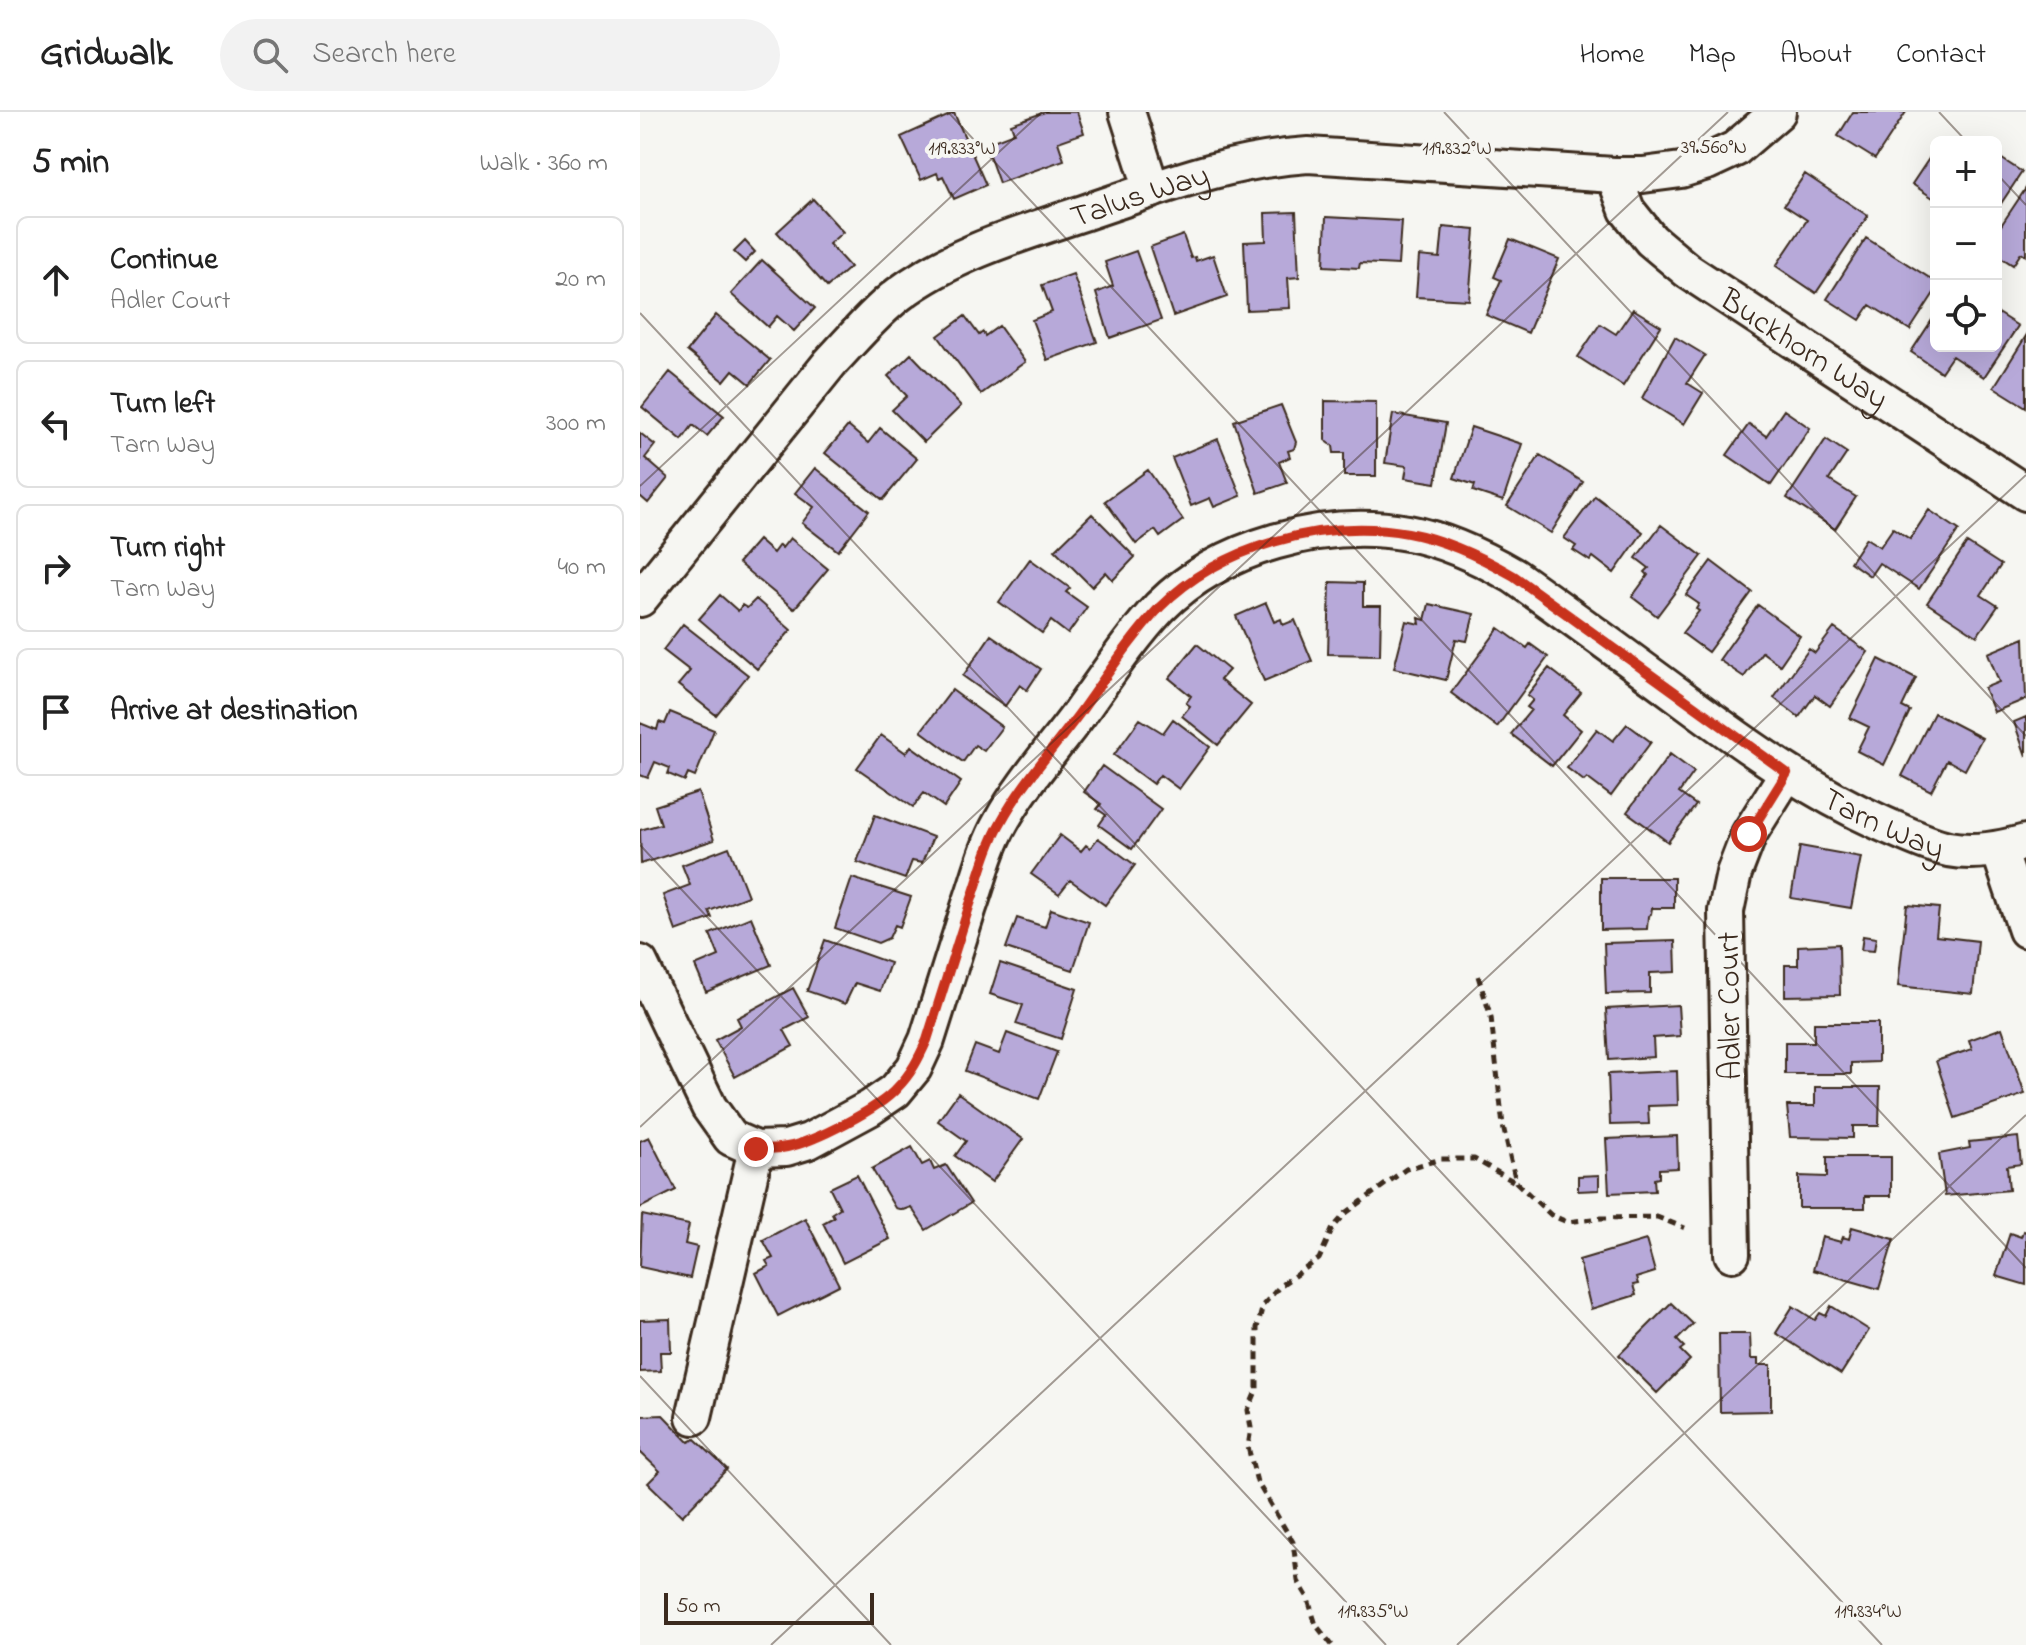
<!DOCTYPE html>
<meta charset="utf-8">
<style>
body{margin:0;font-family:"Indie Flower",sans-serif;background:#f2f2f2;color:#222}
.controls{position:absolute;right:24px;top:24px;display:grid;overflow:hidden;border-radius:12px;box-shadow:0 8px 32px #0002}
.controls button{width:72px;height:72px;display:grid;place-items:center;padding:0;border:0;border-bottom:2px solid #e0e0e0;background:#fff;color:#222;font:40px sans-serif}
.scale{position:absolute;left:24px;bottom:20px;width:210px;box-sizing:border-box;padding-left:8px;border:4px solid #3b2a1e;border-top:0;font-size:22px;line-height:28px;white-space:nowrap;color:#3b2a1e;-webkit-text-stroke:6px #f6f6f2;paint-order:stroke}
.stop{position:absolute;width:24px;height:24px;margin:-18px;border:6px solid #c8321e;border-radius:50%;background:#fff}
.stop.end{background:#c8321e;border-color:#fff;box-shadow:0 2px 8px #0008}
.list{margin:0;padding:0;list-style:none}
h2{display:flex;justify-content:space-between;align-items:center;height:104px;margin:0;padding:0 32px;font-size:34px}
h2 small{font-size:26px;font-weight:400;color:#767676}
.list li{display:grid;grid-template-columns:52px 1fr auto;gap:24px;align-items:center;box-sizing:border-box;height:128px;margin:0 16px 16px;padding:0 16px;border:2px solid #e0e0e0;border-radius:12px}
.list b{display:block;font-size:30px;white-space:nowrap}
.list p{margin:0;font-size:26px;white-space:nowrap;color:#767676}
.list em{font-size:26px;font-style:normal;color:#767676}
.icon{flex:none;width:44px;height:44px;fill:none;stroke:currentColor;stroke-width:2;stroke-linecap:round;stroke-linejoin:round}
.map{position:relative;flex:none;width:1386px;height:1533px;overflow:hidden}
header{display:flex;align-items:center;gap:48px;box-sizing:border-box;height:112px;padding:0 40px;background:#fff;border-bottom:2px solid #e0e0e0}
header strong{font-size:38px}
nav{display:flex;gap:44px;margin-inline-start:auto;font-size:28px}
.search{width:560px;height:72px;background:#f2f2f2;display:flex;align-items:center;gap:20px;box-sizing:border-box;padding:0 28px;border-radius:44px;color:#767676;font-size:30px}
main{display:flex}
aside{flex:1;background:#fff}
.map>svg:first-child{display:block}
.building{fill:#b7a9d9;stroke:#3b2a1e;stroke-width:2}
.lines{fill:none;stroke-linecap:round;stroke-linejoin:round}
.minor-casing{stroke:#3b2a1e;stroke-width:40}
.path{stroke:#3b2a1e;stroke-width:5;stroke-dasharray:8 6;stroke-linecap:butt}
.minor{stroke:#f6f6f2;stroke-width:34}
.route{stroke:#c8321e;stroke-width:10}
.ticks{fill:none;stroke:#3b2a1e;stroke-width:2;stroke-opacity:0.45}
.labels{text-anchor:middle;stroke-width:8;stroke-linejoin:round;paint-order:stroke}
.street-label{font-size:32px;fill:#3b2a1e;stroke:#f6f6f2}
.ticks-label{font-size:20px;text-anchor:middle;fill:#3b2a1e;stroke:#f6f6f2;stroke-width:8;stroke-linejoin:round;paint-order:stroke}
</style>
<header>
<strong>Gridwalk</strong>
<div class="search"><svg class="icon" aria-label="search" viewBox="0 0 24 24"><circle cx="10" cy="10" r="6"/><path d="M15 15l6 6"/></svg>Search here</div>
<nav><a>Home</a><a>Map</a><a>About</a><a>Contact</a></nav>
</header>
<main>
<aside>
<h2>5 min<small>Walk · 360 m</small></h2>
<ul class="list">
<li><svg class="icon" aria-label="ahead" viewBox="0 0 24 24"><path d="M12 20V5M6 11l6-6 6 6"/></svg><div><b>Continue</b><p>Adler Court</p></div><em>20 m</em></li>
<li><svg class="icon" aria-label="left" viewBox="0 0 24 24"><path d="M17 20v-9H6M10 6l-5 5 5 5"/></svg><div><b>Turn left</b><p>Tarn Way</p></div><em>300 m</em></li>
<li><svg class="icon" aria-label="right" viewBox="0 0 24 24"><path d="M7 20v-9h11M14 6l5 5-5 5"/></svg><div><b>Turn right</b><p>Tarn Way</p></div><em>40 m</em></li>
<li><svg class="icon" aria-label="arrive" viewBox="0 0 24 24"><path d="M6 21V4h12l-3 4 3 4H6"/></svg><div><b>Arrive at destination</b></div></li>
</ul>
</aside>
<div class="map">
<svg width="1386" height="1533" viewBox="0 0 1386 1533">
<rect width="100%" height="100%" fill="#f6f6f2"/>
<filter id="ink" filterUnits="userSpaceOnUse"><feTurbulence type="fractalNoise" baseFrequency=".0125" numOctaves="2"/><feDisplacementMap in="SourceGraphic" scale="16" xChannelSelector="R" yChannelSelector="G"/><feConvolveMatrix kernelMatrix="1 2 1 2 8 2 1 2 1" color-interpolation-filters="sRGB"/></filter>
<g filter="url(#ink)">
<path class="building" d="M405,0H437L444,21L418,30L424,48L359,71L345,32L374,21L371,12Z
M1213,0H1266L1235,47L1198,24Z
M314,1L346,73L314,87L303,64L299,66L297,61L281,68L261,25Z
M1296,36V88L1272,72Z
M1356,43L1382,60L1356,99Z
M1165,62L1228,104L1176,181L1136,154L1167,108L1144,93Z
M1386,76V144L1381,141L1373,153L1356,142V121Z
M173,87L203,120L189,132L210,155L187,175L137,120Z
M656,100L659,165L648,166L650,196L607,198L604,130L626,129L625,101Z
M686,105L761,109L758,153L720,151L719,156L684,154Z
M803,115L835,118L829,188L776,185L779,144L800,146Z
M543,123L551,146L555,145L556,149L573,143L587,185L533,204L510,135Z
M1226,126L1296,170V178L1270,218L1230,193L1220,208L1187,187Z
M870,127L919,147L888,221L846,203L861,168L854,165Z
M105,129L115,140L105,150L94,140Z
M496,139L521,208L470,226L456,181L473,174L465,150Z
M122,148L175,196L154,219L137,204L128,215L91,182Z
M433,162L457,230L407,248L392,208L412,200L402,173Z
M993,197L1021,214L983,274L938,245L960,212L976,222Z
M1356,200L1378,214L1344,265L1312,244L1301,260L1271,240L1292,208L1296,211V234H1356Z
M76,203L130,248L110,272L93,258L84,269L47,239Z
M325,204L339,223L343,220L345,224L359,214L385,250L341,282L298,224Z
M1386,224V295L1354,275Z
M1035,225L1065,243L1047,271L1063,281L1044,312L1002,286Z
M271,242L321,294L284,330L252,298L267,284L248,264Z
M30,260L84,304L67,324L53,313L42,328L2,295Z
M685,289L736,290V364H704V341H694L693,334L685,328Z
M641,293L656,330L654,337L648,339L650,345L639,350L647,371L618,381L594,309Z
M1144,298L1170,316L1131,373L1087,343L1109,312L1126,324Z
M753,302L806,311L796,371L765,366L767,354L745,351Z
M208,314L228,331L240,316L277,347L243,388L185,341Z
M831,315L882,332L863,389L833,379L835,373L814,366Z
M0,321L15,333L5,346L28,366L8,391L0,384Z
M578,327L601,384L574,395L570,386L551,394L532,346Z
M1186,327L1207,341L1189,368L1216,385L1195,417L1147,386Z
M900,343L943,370L911,421L867,394Z
M175,356L229,399L198,439L162,411L174,395L155,381Z
M508,358L543,408L520,425L515,418L496,432L465,389Z
M955,384L1003,420L974,461L953,445L950,449L933,438L936,434L924,426Z
M1289,398L1319,418L1279,477L1239,451L1230,464L1210,450L1226,426L1240,435L1253,416L1270,427Z
M452,402L495,445L473,468L466,460L452,475L415,438Z
M1021,413L1062,444L1017,504L992,485L1008,463L1005,460L1009,456L996,446Z
M150,426L188,457L154,497L98,451L118,428L133,441L139,433L142,436Z
M1327,431L1361,453L1341,483L1358,494L1337,524L1287,491Z
M390,447L430,476L426,480L447,495L428,522L411,509L402,521L359,490Z
M1071,449L1112,480L1068,540L1042,521L1059,499L1056,497L1059,492L1046,483Z
M690,470L723,471V494H741L740,543L688,542Z
M80,483L98,499L102,493L107,496L116,487L151,518L117,557L59,507Z
M626,491L634,510L641,507L643,513L655,508L672,549L624,569L596,504Z
M789,492L834,502L827,529L816,527L806,568L754,556L766,509L780,512L779,506L785,508Z
M1118,493L1160,524L1140,553L1122,540L1104,565L1079,548Z
M43,512L108,563L76,603L38,573L50,559L23,538Z
M859,516L887,536L890,532L908,545L857,615L811,581Z
M1194,516L1228,540L1190,594L1175,583L1159,605L1134,586L1169,537L1175,541Z
M351,523L401,557L387,578L380,573L365,594L323,564Z
M1384,526L1386,587L1354,600L1344,576L1359,570L1348,541Z
M557,532L589,558L580,568L611,593L578,633L542,604L550,594L546,591L551,584L529,566Z
M1239,547L1276,566L1262,595L1270,599L1244,653L1217,639L1229,615L1210,606Z
M909,556L941,581L923,603L941,618L912,654L871,622L891,598L887,595L893,588L887,583Z
M312,578L362,615L344,639L335,633L323,650L281,619Z
M30,600L74,618L55,665L48,662L45,669L28,662L30,656L15,650L8,666L0,663V611L17,618L19,610L25,612Z
M1294,601L1342,626L1325,658L1307,648L1291,679L1262,664Z
M1386,605V644L1374,610Z
M500,607L523,621L533,607L570,635L539,677L520,663L513,672L474,643Z
M987,612L1011,630L971,684L947,666L944,669L927,656L957,617L973,629Z
M241,623L266,641L271,634L321,670L304,695L284,681L273,695L217,656Z
M1030,642L1054,660L1039,681L1056,693L1028,730L987,700Z
M462,654L521,697L492,737L459,713L466,703L457,697L461,692L444,680Z
M58,680L74,728L1,752L0,718L21,712L15,694Z
M235,703L293,725L282,751L272,749L265,767L217,750Z
M420,723L441,739L446,733L450,736L458,726L495,753L465,793L430,768L419,782L391,762Z
M1160,734L1221,745L1211,796L1151,786Z
M89,735L108,784L69,799L72,806L36,819L23,783L50,773L42,753Z
M212,766L271,785L260,815L255,813L249,826L238,831L195,816Z
M961,766H1034V796H1012L1011,802L1008,804L1007,817L961,818Z
M1267,793L1299,796L1296,824L1338,829L1333,882L1258,874Z
M411,797L449,810L433,858L366,836L377,806L405,815Z
M111,805L131,853L66,880L55,854L79,844L70,822Z
M1223,824L1236,826L1234,839L1221,838Z
M185,828L250,851L240,879L215,871L205,892L167,879Z
M1035,829L1036,860L1010,861V881L966,882L964,831Z
M1199,832L1200,883L1145,884V853H1158V834Z
M360,851L437,877L421,927L376,912L383,893L350,882Z
M153,876L169,905L144,918L153,934L95,965L75,928L101,914L97,906Z
M1038,893L1040,924L1013,926L1014,945L969,948L966,897Z
M1174,911H1238V950L1211,951V962H1145V930H1174Z
M1362,916L1385,982L1315,1006L1296,949L1332,937L1329,928Z
M367,921L417,940L399,987L325,959L335,933L359,942Z
M1037,959L1038,993L1008,994L1009,1012L970,1013L968,962Z
M1175,975H1240L1239,1014H1213V1026L1150,1025L1147,994H1175Z
M318,981L383,1027L352,1070L315,1044L326,1029L298,1009Z
M1037,1024L1038,1056L1019,1057V1066L1014,1067L1015,1079L969,1081L966,1027Z
M9,1025L36,1078L0,1096V1029Z
M1378,1025L1381,1052L1367,1054L1369,1078L1305,1084L1299,1042L1330,1036L1329,1030Z
M272,1035L282,1053L290,1049L294,1058L306,1053L331,1091L286,1118L271,1095L263,1098L255,1096L232,1057Z
M1187,1045H1251V1084H1225V1096H1159V1064L1187,1065Z
M217,1063L250,1127L203,1151L183,1111L194,1105L192,1101L200,1096L190,1076Z
M959,1063V1078L938,1079V1064Z
M2,1103L49,1113L45,1132L57,1135L50,1166L0,1155Z
M165,1106L199,1173L138,1204L116,1161L129,1154L126,1149L133,1146L123,1128Z
M1212,1115L1254,1127L1239,1177L1173,1158L1182,1125L1201,1130L1203,1125L1209,1127Z
M1383,1119L1386,1120V1173L1356,1164L1370,1121L1381,1125Z
M1006,1128L1015,1160L996,1166L998,1172L993,1173L996,1183L951,1197L939,1148Z
M1031,1191L1053,1212L1037,1228L1044,1235L1040,1238L1050,1248L1017,1281L979,1243Z
M1153,1194L1175,1208L1180,1201L1186,1204L1191,1194L1229,1218L1201,1262L1136,1221Z
M30,1207L31,1240H20L21,1259L0,1260V1208Z
M1079,1222H1110L1111,1247H1118V1253H1131V1299L1080,1300Z
M23,1303L49,1330L55,1327L87,1357L42,1404L8,1371L20,1359L0,1340V1304Z"/>
<g class="lines">
<defs>
<g id="minor">
<path d="M487,0L512,78"/>
<path id="s1" d="M974,63L987,98L1011,128L1048,159L1386,381"/>
<path id="s2" d="M0,487L190,251C212,228 234,201 259,182C315,140 384,121 449,99C524,74 589,48 668,43L974,63H1003L1041,58L1067,50L1095,37L1138,0"/>
<path d="M1359,738L1386,818"/>
<path id="s3" d="M0,851L69,995L91,1026L116,1037L146,1036L169,1029L230,996L255,979L274,956L287,928C301,884 315,839 329,795C339,767 346,736 361,710C381,673 414,636 439,602C465,566 490,527 520,495C581,434 684,406 768,421C806,428 841,445 874,464C932,505 989,547 1046,589C1108,635 1170,679 1241,711C1262,720 1285,732 1308,737C1335,742 1360,737 1386,730"/>
<path d="M1092,1142L1086,799L1094,761L1109,722L1147,661"/>
<path d="M54,1305L116,1037"/>
</g>
</defs>
<use href="#minor" class="minor-casing"/>
<path class="path" d="M838,864L851,905L863,1014L876,1070L911,1103L927,1110L962,1106L1017,1105L1045,1116
M692,1533L676,1513L667,1484L658,1469L653,1430L617,1370L608,1335L611,1316L608,1298L617,1277V1216L623,1193L641,1173L679,1147L693,1116L706,1101L766,1057L801,1047H834L873,1069"/>
<use href="#minor" class="minor"/>
</g>
</g>
<g class="lines" filter="url(#ink)">
<path class="route" d="M116,1037C126,1037 137,1037 147,1035C174,1030 240,996 257,976C271,962 279,946 287,928C301,884 315,839 329,795C339,767 346,736 361,710C381,673 414,636 439,602C465,566 490,527 520,495C581,434 683,406 768,421C806,428 841,445 874,464L1147,661L1109,722"/>
</g>
<path class="ticks" d="M308,0L1386,1156M804,0L1386,624M1299,0L1327,30M1356,61L1386,93M0,201L1242,1533M0,374L402,0M0,733L746,1533M0,1015L1088,0M0,1264L251,1533M131,1533L1386,363M817,1533L1386,1003"/>
<g class="labels">
<g class="street-label">
<text dy="11" stroke="none"><textPath href="#s2" startOffset="662">Talus Way</textPath></text>
<text dy="11" stroke="none"><textPath href="#s1" startOffset="264">Buckhorn Way</textPath></text>
<text dy="11" stroke="none"><textPath href="#s3" startOffset="1766">Tarn Way</textPath></text>
<text transform="translate(1088 894) rotate(-91)" y="11">Adler Court</text>
</g>
</g>
<g class="ticks-label">
<text x="1074" y="41">39.560°N</text>
<text x="322" y="42">119.833°W</text>
<text x="817" y="42">119.832°W</text>
<text x="733" y="1505">119.835°W</text>
<text x="1228" y="1505">119.834°W</text>
</g>
</svg>
<div class="controls">
<button>+</button>
<button>−</button>
<button><svg class="icon" aria-label="locate" viewBox="0 0 24 24"><circle cx="12" cy="12" r="6"/><path d="M12 2v4M12 18v4M2 12h4M18 12h4"/></svg></button>
</div>
<div class="scale">50 m</div>
<div class="stop" style="left:1109px;top:722px"></div>
<div class="stop end" style="left:116px;top:1037px"></div>
</div>
</main>
